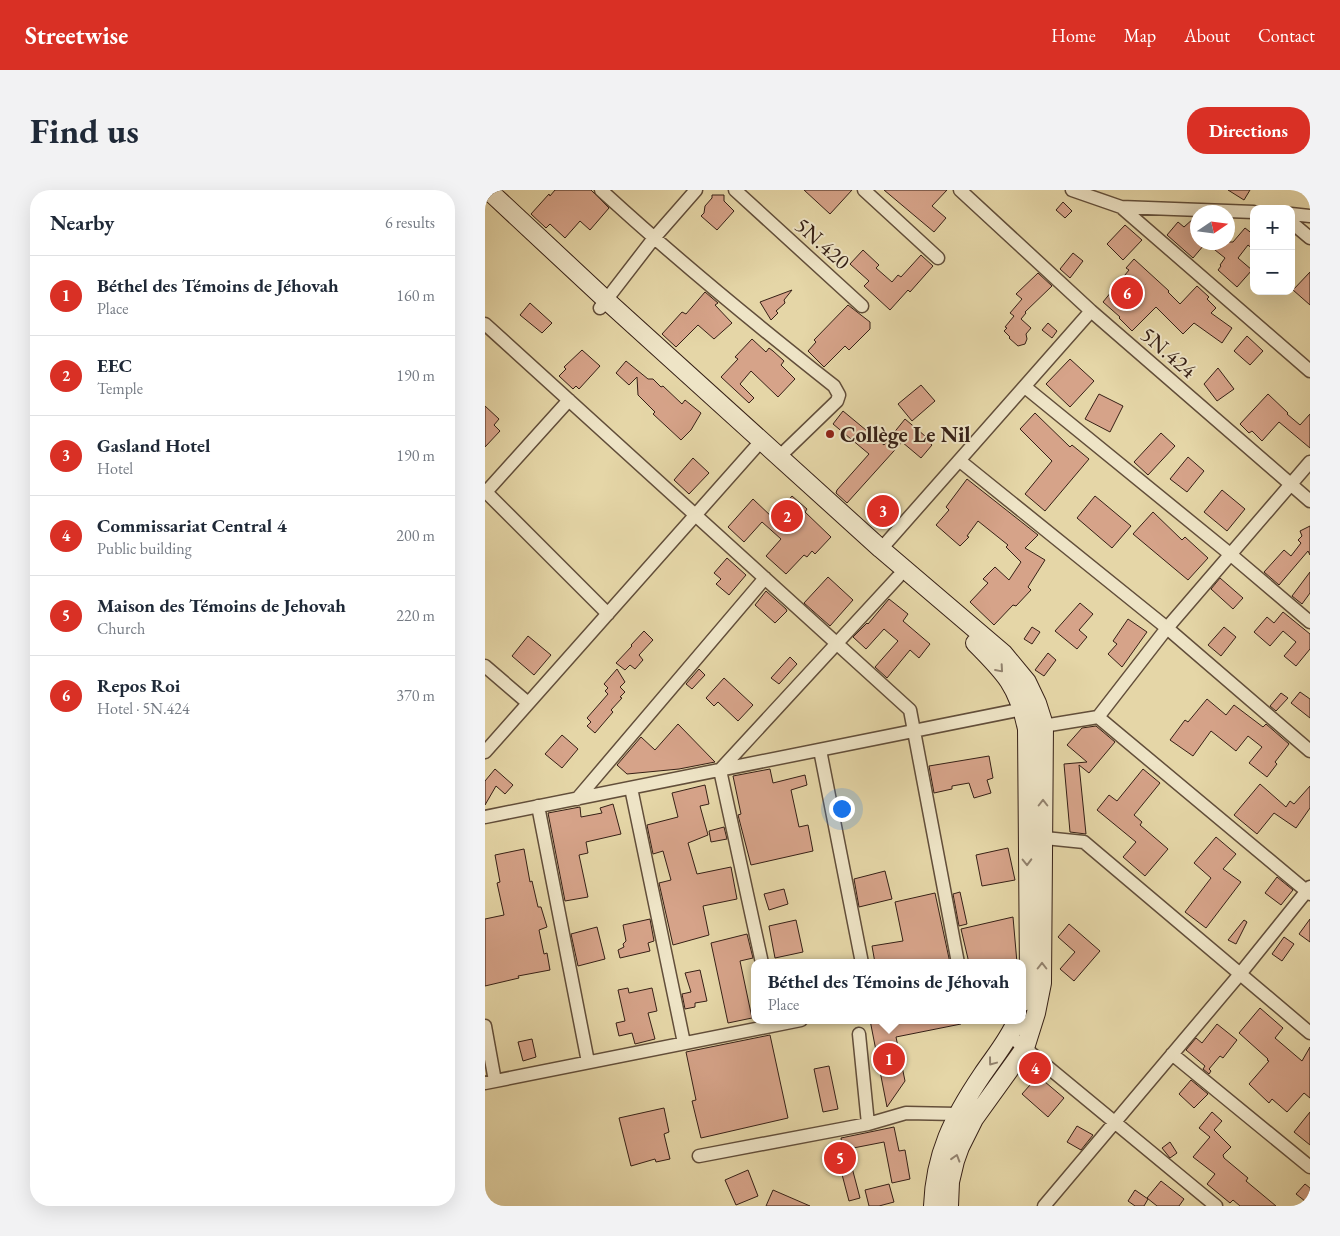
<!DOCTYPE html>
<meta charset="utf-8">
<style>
body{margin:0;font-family:"EB Garamond",serif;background:#f2f2f3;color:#1f2937}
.controls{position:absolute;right:15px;top:15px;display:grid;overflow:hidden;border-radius:10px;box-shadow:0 5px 20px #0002}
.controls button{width:45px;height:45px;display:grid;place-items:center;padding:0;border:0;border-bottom:1px solid #e0e1e3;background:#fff;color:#1f2937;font:25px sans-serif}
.compass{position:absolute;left:705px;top:15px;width:45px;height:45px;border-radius:50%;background:#fff;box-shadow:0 5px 20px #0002;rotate:77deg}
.you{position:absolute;left:356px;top:618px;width:18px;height:18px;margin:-12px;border:4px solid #fff;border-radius:50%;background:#1a73e8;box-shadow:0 0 0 8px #1a73e833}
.badge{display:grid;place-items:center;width:32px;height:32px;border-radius:50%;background:#d93025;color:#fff;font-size:16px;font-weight:700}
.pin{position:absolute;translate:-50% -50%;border:2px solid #fff;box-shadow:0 1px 5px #0006}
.popup{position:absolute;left:266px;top:769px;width:275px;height:65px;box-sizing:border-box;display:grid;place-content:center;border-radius:10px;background:#fff;filter:drop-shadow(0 1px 4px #0005);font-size:16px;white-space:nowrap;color:#747a83}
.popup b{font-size:19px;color:#1f2937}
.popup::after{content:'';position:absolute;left:50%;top:100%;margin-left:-10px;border:10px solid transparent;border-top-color:#fff}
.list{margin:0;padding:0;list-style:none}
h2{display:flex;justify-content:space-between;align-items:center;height:65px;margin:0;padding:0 20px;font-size:21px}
h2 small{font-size:16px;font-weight:400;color:#747a83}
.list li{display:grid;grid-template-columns:32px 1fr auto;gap:15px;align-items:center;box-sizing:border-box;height:80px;padding:0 20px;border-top:1px solid #e0e1e3}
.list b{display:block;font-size:19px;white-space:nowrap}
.list p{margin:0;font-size:16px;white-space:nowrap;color:#747a83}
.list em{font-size:16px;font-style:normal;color:#747a83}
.map{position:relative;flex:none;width:825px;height:1016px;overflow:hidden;border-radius:20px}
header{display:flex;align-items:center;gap:30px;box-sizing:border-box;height:70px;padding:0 25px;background:#d93025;color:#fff}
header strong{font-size:24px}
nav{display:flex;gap:28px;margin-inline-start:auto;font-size:18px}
.intro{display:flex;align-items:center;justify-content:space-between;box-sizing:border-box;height:120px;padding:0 30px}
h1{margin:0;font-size:35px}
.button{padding:12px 22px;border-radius:20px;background:#d93025;color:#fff;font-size:18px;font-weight:700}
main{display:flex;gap:30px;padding:0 30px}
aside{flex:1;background:#fff;border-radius:20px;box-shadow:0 5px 20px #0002}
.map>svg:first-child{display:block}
.building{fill:#d6a389;stroke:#362016}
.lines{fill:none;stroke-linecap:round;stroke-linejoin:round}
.street-casing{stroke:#624e3a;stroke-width:15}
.secondary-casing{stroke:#362016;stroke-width:20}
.street{stroke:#eee4c6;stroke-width:12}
.secondary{stroke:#eee4c6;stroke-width:18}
.oneway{stroke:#92826e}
.poi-dot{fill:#8f2418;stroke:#eee4c6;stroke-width:2}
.labels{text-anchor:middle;stroke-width:4;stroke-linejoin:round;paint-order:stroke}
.street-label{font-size:22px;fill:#362016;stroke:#eee4c6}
.poi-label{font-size:22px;font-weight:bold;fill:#362016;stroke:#eee4c6;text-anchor:start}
</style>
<header>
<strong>Streetwise</strong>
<nav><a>Home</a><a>Map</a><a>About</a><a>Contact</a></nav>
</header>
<div class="intro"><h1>Find us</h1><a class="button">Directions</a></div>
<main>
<aside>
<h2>Nearby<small>6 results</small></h2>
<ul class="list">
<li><span class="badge">1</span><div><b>Béthel des Témoins de Jéhovah</b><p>Place</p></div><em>160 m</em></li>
<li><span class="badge">2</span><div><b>EEC</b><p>Temple</p></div><em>190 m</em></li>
<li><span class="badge">3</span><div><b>Gasland Hotel</b><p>Hotel</p></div><em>190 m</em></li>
<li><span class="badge">4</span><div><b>Commissariat Central 4</b><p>Public building</p></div><em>200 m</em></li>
<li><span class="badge">5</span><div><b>Maison des Témoins de Jehovah</b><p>Church</p></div><em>220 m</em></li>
<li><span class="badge">6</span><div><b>Repos Roi</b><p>Hotel · 5N.424</p></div><em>370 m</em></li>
</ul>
</aside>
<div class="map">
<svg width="825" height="1016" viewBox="0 0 825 1016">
<rect width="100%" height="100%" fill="#e5d6a7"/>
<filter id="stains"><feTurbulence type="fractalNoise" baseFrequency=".004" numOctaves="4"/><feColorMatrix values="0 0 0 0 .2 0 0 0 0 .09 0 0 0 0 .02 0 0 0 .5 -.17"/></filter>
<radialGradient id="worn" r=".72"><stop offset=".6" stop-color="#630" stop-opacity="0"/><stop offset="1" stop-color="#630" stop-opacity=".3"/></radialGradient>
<path class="building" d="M70,0H106L124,18L105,40L95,31L80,48L65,34L61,38L46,24L64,4L65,6Z
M319,0H367L345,24Z
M399,0H462L447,16L461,28L449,42Z
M743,0H765L759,10Z
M227,5H239V11L249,21L232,40L216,26L219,23L220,16L227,8Z
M578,12L587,21L580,28L571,20Z
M709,28H712V52H716L719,55L708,68L682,45L693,32L699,37Z
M640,35L657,50L638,70L622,54Z
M760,38L769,45V60L763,55L753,68L767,80L752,97L733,80L736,76L735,75L740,68L720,52H748Z
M378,60L394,75L391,78L407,92L413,85L416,87L436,65L448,76L425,102L423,100L405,120L379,96L384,91L365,74Z
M588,63L598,71L585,88L575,79Z
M649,69L684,101L683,102L695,114L712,96L724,107L722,109L731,118L726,123L747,138L737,153L709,133L698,144L671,117L647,141L634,128L635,127L618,112L644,80L641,78Z
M825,82V115L808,100Z
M553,83L567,96L540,122L541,123L536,129L546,138L541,144L542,149L540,154L533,156L524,148L525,147L519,141L522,138L520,137L529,126L525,123L537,109L531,104Z
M307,100L299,110L300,113L291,121L293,123L286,130L275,112Z
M220,102L233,113L230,115L247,133L229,149L213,135L191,157L177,144L197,122L201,124Z
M45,113L67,133L57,143L35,125Z
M363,115L385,132V139L364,160L360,156L339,177L323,161L331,152L329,150Z
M563,133L572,141L567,148L557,140Z
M762,146L778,161L765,175L749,161Z
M267,149L281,162L284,158L288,161L299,171L296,175L310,189L293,207L266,181L255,194L269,208L264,213L236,187L253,169L250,167Z
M97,160L115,176L94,199L91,196L88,199L74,186L81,179L79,177Z
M585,169L609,191L585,217L561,194Z
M141,171L163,189H168L176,197L178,196L197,214L200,210L216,223L206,240L196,250L168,224L170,222L153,205L152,187L144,195L131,183Z
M733,178L749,199L732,211L719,194Z
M436,195L450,211L427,231L413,214Z
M614,204L638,216L625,242L600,229Z
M783,204L803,223L802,224L815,235L825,224V258L794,232L777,251L767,241L764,243L755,234Z
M0,216L14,229L9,235L15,241L0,257Z
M358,221L399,255L420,229L440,246L439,248L447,255L436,268L417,252L362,313L351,303L352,300L384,264L348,234Z
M550,223L585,257L587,255L604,269L560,321L540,304L567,271L535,239Z
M676,243L690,256L663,285L649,272Z
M703,267L719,281L702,302L685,289Z
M208,268L224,283L204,304L189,290Z
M482,289L553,345L540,358L560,370L543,397L546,400L531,416L528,415L509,435L485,412L503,393L498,389L510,377L524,390L536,372L521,357L523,355L493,331L482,346L484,347L475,356L451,335L464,320L461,317Z
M737,300L760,319L742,341L719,322Z
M307,306L322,319L320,322L346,347L330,364L327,361L322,367L319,365L301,384L281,366L296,349L277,332L259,352L243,337L268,309L288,328Z
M610,306L646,336L627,358L592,328Z
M668,322L697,350L700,347L723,368L703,390L648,344Z
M825,336V365L823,361L794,395L779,382L799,360L806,366L816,353L813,350L817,346L815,341Z
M242,368L261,385L244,405L231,394L236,389L229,383Z
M825,382V403L817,414L807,406Z
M343,387L368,410L345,436L319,413Z
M735,388L758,408L748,419L726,399Z
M281,401L301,419L302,421L290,433L270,415Z
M404,409L423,424L418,431L445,454L434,468L425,460L402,488L390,477L413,451L399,439L381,459L368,447L382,433L383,434Z
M595,413L608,424L594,440L602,447L592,459L570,441Z
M798,422L825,444V459L811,476L799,466L811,452L798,441L785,456L769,442L782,427L789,433Z
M643,429L662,442L637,477L623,464L632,454L628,451Z
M547,437L555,442L547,454L539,449Z
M739,437L751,447L736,466L723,455Z
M159,441L168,450L154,465L158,470L150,479L145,475L140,480L131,473L147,456L146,455Z
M43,446L66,465L49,485L27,466Z
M563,463L571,470L559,486L550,480Z
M305,467L312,474L294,494L286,488Z
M132,479L140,492L135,497L140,502L135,507L137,508L126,520L128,522L110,543L102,536L106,532L102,528L123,504L120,501L123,498L119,494Z
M214,479L220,485L207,499L201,494Z
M239,488L268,515L253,531L233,512L229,516L221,508Z
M815,502L825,509V528L806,513Z
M796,503L803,508L791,521L785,516Z
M722,509L741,525L749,515L778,537L781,534L804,554L790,572L792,574L782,587L764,573L777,557L763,546L751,561L726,541L708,566L685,550L700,530L703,532Z
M193,534L230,572L194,579L142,584L132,575L156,547L170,560Z
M611,536L630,552L604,583L594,575L601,644L585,642L579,574L602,572L582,555L597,538Z
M77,545L93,559L77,578L60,564Z
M504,566L508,588L502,590L506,603L489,608L484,593L467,596V599L449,603L444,576Z
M10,579L28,595L20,604L11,596L0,615V591Z
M285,579L288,593L320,585L322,595L306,600L314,637L323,635L328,661L266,675L253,625L256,624L248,586Z
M658,579L675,593L649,625L657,632L655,635L683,659L660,686L638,667L651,652L612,620L624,605L632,611Z
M775,594L801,617L805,611L809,614L825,596V618L811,638L789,623L772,644L749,625Z
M220,595L224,614L215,616L223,645L203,653L212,684L246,677L252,709L218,716L224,745L188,755L174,693L186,690L178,661L168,664L162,635L193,627L187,603Z
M128,614L136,644L101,652L103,663L94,665L103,707L80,711L63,623L95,617L96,627L117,623L115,618Z
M239,637L242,649L226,652L224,641Z
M731,647L751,664L738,679L756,692L721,738L700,722L726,688L709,673Z
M523,658L530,690L497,696L491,665Z
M39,659L45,692L47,691L53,717H56L62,737L54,740L59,764L62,763L65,780L33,786L34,788L0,796V729L19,725L12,693L15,692L10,665Z
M400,681L407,709L374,717L369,689Z
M792,687L808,700L796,715L780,703Z
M299,699L303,714L284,720L279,704Z
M475,702L482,734L474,736L468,704Z
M450,703L465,773H390L387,756L418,751L410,712Z
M528,727L532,773H484L476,739Z
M165,729L169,751L163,753L165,761L135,768L133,760L139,757L138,754L141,751L138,735Z
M825,729V752L814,744Z
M311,730L318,762L290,768L284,736Z
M759,730L762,732L751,754L743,750Z
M584,734L615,761L589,791L575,779L590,762L573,747Z
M112,737L120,769L93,776L86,744Z
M262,744L268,768L255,771L267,828L243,833L226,753Z
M799,747L809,754L797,771L787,764Z
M215,780L222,811L210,813V817L200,819L197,804L206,802L200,783Z
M143,798L144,803L167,798L172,821L163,823L170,849L150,854L147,843L134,846L131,833L140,831L133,800Z
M775,818L798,838L790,848L817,871L825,857V908L819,903L802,922L787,909L784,913L764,894L784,871L782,870L783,869L754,843Z
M385,830H475L476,834L411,847L420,891L402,917Z
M732,834L752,850L738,868L735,866L724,879L726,881L724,884L718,879L720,876L701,860L711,848L717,853Z
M285,845L303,928L216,948L207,911L211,910L201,862Z
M47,849L51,867L38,871L33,852Z
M344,876L353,919L338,922L329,879Z
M553,886L579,908L563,927L537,904Z
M706,890L723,904L709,918L694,904Z
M179,918L184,942L179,944L185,969L171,972L170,969L146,976L134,928Z
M727,922L737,931L729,940L746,957L738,965L739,968L763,988L761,991L791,1016H755L748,1010L745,1013L722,994L730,984L708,967L725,947L714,938Z
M825,922V955L809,942Z
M592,936L608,945L596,960L582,952Z
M409,937L414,961L420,960L425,989L407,993L399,952L358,960L356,948Z
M685,952L692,963L685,968L677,958Z
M365,970L375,1008L364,1011L354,973Z
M263,980L273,1006L251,1015L240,990Z
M676,991L699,1009L694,1016H672L662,1008Z
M404,994L409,1012L394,1016H384L380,1000Z
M820,994L825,998V1015L811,1004Z
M288,1000L325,1016H281Z
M650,1000L663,1009L659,1016H650L643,1011Z"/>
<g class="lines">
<defs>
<path id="street" d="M116,0C191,69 269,133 349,196L354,205L352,211L295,266
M250,0L377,116
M379,0L453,68
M475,0L606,121L825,311
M587,0L636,17L769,22
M636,17L825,181
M806,24L825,26
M806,32L825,48
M115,118L169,48L211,0
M0,134L425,520L473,773
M540,197L745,364L825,432
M475,271L682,438L825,561
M0,301L123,424
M1,302L84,210
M396,359L606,121
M0,476L43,513
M613,527L825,704
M552,537L613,527L682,438L825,272
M335,560L377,773
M0,562L277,250
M146,598L199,853
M92,609L280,388
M53,616L103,872
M0,627L538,519
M550,647L599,652L825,843
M277,773L235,580L413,387
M0,836L10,891
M374,844L383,934
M524,845L731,1016
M687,864L825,977
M0,893L316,830
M214,966L383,934L421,923L472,924
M559,1016L755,784L825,697"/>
<path id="secondary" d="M3,0L121,110L396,359L518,463L542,492L552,513L559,535L557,793L551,823L540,858L489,929L475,957L470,971L465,992L464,1016
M490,453C520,483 533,496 542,539L544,785L538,812
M448,1016C450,964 468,928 497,885C509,867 523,851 532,830"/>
</defs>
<use href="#street" class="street-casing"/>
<use href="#secondary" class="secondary-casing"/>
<use href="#street" class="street"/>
<use href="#secondary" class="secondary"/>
</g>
<defs><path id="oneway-chevron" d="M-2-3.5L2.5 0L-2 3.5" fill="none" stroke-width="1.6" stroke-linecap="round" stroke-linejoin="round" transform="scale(1.25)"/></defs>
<g class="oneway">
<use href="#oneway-chevron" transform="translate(515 479) rotate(49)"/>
<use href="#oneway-chevron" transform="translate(558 613) rotate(-90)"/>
<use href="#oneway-chevron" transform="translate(542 672) rotate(89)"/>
<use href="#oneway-chevron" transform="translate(557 776) rotate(-90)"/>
<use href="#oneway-chevron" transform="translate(507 872) rotate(127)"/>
<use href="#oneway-chevron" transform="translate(471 968) rotate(-73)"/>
</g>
<circle class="poi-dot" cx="345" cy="244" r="5"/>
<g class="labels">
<g class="street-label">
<text transform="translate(338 53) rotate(42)" y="8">5N.420</text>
<text transform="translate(684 162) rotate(41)" y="8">5N.424</text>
</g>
<g class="poi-label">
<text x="355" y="252">Collège Le Nil</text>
</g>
</g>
<rect width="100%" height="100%" filter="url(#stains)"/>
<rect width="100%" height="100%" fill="url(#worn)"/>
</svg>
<div class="controls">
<button>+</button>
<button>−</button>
</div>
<svg class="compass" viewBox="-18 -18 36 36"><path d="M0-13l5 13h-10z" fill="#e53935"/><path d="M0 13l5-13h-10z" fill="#747a83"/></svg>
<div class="you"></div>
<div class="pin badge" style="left:404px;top:869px">1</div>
<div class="popup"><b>Béthel des Témoins de Jéhovah</b>Place</div>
<div class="pin badge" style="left:302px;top:326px">2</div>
<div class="pin badge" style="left:398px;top:321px">3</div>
<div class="pin badge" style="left:550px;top:878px">4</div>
<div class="pin badge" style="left:355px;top:968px">5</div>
<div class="pin badge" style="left:642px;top:103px">6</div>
</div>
</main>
